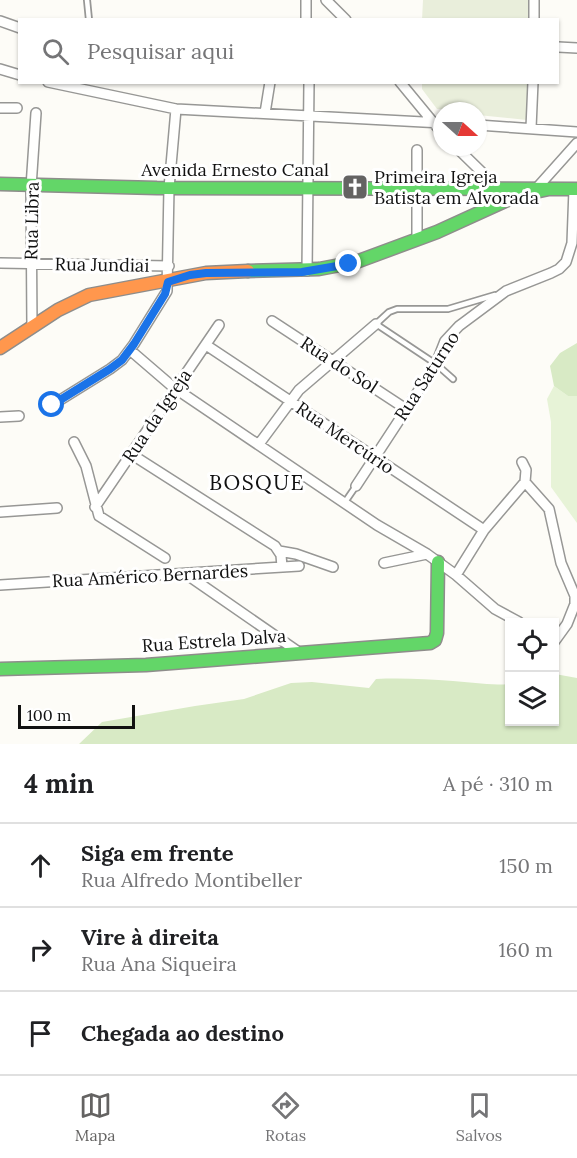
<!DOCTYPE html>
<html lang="pt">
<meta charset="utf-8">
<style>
body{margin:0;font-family:Lora,serif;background:#f6f6f6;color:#202124}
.controls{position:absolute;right:18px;bottom:18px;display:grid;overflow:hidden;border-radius:0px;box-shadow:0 2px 4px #0004}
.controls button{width:54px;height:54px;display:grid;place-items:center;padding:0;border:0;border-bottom:2px solid #e0e0e0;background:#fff;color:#202124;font:30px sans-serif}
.compass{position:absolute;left:433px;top:102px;width:54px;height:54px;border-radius:50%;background:#fff;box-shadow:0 2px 4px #0004;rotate:111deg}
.scale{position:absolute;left:18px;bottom:15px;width:117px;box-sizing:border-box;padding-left:6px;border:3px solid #111;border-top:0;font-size:16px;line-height:21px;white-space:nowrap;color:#111;-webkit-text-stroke:4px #fff;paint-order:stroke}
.stop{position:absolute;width:18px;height:18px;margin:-14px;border:4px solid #1a73e8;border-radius:50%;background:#fff}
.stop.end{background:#1a73e8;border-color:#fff;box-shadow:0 2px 6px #0008}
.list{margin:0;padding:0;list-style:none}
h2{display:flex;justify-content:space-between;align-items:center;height:78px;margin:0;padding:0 24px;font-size:26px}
h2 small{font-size:20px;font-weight:400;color:#757577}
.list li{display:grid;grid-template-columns:39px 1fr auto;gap:18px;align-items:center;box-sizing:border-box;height:84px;padding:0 24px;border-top:2px solid #e0e0e0}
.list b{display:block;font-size:22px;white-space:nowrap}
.list p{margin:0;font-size:20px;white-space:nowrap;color:#757577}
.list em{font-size:20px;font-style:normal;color:#757577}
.icon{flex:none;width:33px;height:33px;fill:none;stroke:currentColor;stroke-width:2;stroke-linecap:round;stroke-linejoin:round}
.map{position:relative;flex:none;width:577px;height:744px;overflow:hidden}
.search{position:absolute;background:#fff;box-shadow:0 2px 4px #0004;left:18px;right:18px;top:18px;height:66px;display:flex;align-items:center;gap:15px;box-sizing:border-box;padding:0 21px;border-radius:0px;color:#757577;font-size:22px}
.sheet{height:330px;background:#fff}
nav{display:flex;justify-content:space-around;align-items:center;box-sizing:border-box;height:84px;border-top:2px solid #e0e0e0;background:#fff;font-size:16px;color:#757577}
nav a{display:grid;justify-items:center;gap:3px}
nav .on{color:#646362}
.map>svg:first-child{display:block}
.green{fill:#e7f3d7}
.forest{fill:#d8eac5}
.cemetery{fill:#e9eedb}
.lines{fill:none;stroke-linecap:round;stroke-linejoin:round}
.lane-casing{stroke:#979795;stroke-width:8}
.street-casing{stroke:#979795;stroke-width:12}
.fast-casing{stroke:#8e8d8b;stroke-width:15}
.slow-casing{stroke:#8e8d8b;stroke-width:15}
.lane{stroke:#fffffe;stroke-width:4.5}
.street{stroke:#fffffe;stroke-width:9}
.fast{stroke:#63d668;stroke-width:12}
.slow{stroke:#ff974d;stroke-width:12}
.route{stroke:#1a73e8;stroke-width:8}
.labels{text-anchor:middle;stroke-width:6;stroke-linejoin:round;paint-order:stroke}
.street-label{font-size:18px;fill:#111;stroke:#fff}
.poi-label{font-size:18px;fill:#111;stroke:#fff;text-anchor:start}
.quarter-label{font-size:21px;letter-spacing:1.5px;fill:#111;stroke:#fff}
</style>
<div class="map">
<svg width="577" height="744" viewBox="0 0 577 744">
<rect width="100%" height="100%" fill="#fdfcf7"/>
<path class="green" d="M554,386L568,396H577V523L551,487V422L547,399Z"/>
<path class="forest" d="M577,343V396H568L554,386L550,366L560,353Z
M555,674L577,678V744H79L102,722L195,706L244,699L291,683L312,682L369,688L376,679C401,678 427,679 453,681C472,682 490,686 509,684L510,722H554Z"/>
<path class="cemetery" d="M423,0H531V19L422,20Z
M422,83H530L527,120L478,115V111L437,109L422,89Z"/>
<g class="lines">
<defs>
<path id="lane" d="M87,0L89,20
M453,379L436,364L376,324L389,312L397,309H448L495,295
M345,502L356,486"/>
<path id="street" d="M306,0V20
M326,0L346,20
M534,20V0
M0,21L20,28
M558,47L577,48
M0,69L20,75
M48,82L176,109L442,123
M400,82L442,133
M0,108H17
M265,113L270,82
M478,125L577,132
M531,128L533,82
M456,147L498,188
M417,150V239
M535,190L577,143
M0,263L169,266
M307,271L309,82
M272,321L406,409
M32,328L31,187L36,113
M206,345L484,530
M130,350L173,387L377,525L427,554L456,575L495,609L519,622
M52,405L110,369L122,360L134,344L167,291L169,188L176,109
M0,417L19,416
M74,442L86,466L99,516L165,558
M259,444L299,390L376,324
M131,454L275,546L281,555L282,567
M522,462L526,470L525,482L549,509L561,563L575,596V604L567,624L554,642
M356,486L436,364L445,341L459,326L506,291L551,273L559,269L566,262L572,243L574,189
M95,507L219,325
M0,512L57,508
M279,551L296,554L333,567
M384,563L427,554
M186,574L300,653
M456,575L484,530L525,482
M0,585L299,566"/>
<path id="fast" d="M0,184L157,188L577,189
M248,271L319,269L356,262L437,232L516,196L549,189
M0,669L146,665L430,643L435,640L437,633L438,562"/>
<path id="slow" d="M0,348L58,310L89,295L206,273L248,271"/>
</defs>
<use href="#lane" class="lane-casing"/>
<use href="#street" class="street-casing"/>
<use href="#fast" class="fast-casing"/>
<use href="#slow" class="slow-casing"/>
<use href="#lane" class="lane"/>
<use href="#street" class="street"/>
<use href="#fast" class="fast"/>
<use href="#slow" class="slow"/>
</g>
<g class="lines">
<path class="route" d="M52,405L110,369L122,360L134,344L165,294L168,282L190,275L206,273L302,272L349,264"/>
</g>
<defs>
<symbol id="church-square" viewBox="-11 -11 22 22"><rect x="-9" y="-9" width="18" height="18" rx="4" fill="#646362" stroke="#fff"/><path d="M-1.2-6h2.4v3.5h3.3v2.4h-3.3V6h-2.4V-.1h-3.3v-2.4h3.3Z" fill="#fff"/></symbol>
</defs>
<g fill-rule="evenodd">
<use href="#church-square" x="340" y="172" width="30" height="30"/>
</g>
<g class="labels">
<g class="street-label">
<text x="235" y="176">Avenida Ernesto Canal</text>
<text transform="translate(32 221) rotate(-89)" y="6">Rua Libra</text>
<text transform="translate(102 265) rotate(1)" y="6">Rua Jundiai</text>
<text transform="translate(339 365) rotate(33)" y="6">Rua do Sol</text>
<text transform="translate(427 376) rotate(-57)" y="6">Rua Saturno</text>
<text transform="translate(157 416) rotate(-56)" y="6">Rua da Igreja</text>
<text transform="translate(345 438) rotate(34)" y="6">Rua Mercúrio</text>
<text transform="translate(150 576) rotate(-3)" y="6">Rua Américo Bernardes</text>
<text transform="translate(214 641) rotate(-4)" y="6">Rua Estrela Dalva</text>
</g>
<g class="poi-label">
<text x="374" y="183">Primeira Igreja<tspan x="374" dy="21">Batista em Alvorada</tspan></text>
</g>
<g class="quarter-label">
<text x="257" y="490">BOSQUE</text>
</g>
</g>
</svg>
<div class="controls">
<button><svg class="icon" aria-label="locate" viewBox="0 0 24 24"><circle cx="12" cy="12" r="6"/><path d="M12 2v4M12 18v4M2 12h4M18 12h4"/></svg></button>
<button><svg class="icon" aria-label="layers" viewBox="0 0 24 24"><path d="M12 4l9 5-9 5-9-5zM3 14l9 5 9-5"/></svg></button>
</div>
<svg class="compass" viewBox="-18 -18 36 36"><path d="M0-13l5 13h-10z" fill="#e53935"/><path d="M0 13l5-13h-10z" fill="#757577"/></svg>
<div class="scale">100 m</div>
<div class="stop" style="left:52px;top:405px"></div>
<div class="stop end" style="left:349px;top:264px"></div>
<div class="search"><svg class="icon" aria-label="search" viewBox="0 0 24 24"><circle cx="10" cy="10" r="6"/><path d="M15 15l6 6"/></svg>Pesquisar aqui</div>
</div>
<section class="sheet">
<h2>4 min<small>A pé · 310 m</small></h2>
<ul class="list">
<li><svg class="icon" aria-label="ahead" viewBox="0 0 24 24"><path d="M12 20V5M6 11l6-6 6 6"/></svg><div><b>Siga em frente</b><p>Rua Alfredo Montibeller</p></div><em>150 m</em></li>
<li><svg class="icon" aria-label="right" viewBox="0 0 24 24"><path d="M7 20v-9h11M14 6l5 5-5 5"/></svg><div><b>Vire à direita</b><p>Rua Ana Siqueira</p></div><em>160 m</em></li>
<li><svg class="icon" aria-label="arrive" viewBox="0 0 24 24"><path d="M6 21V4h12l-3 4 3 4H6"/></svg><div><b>Chegada ao destino</b></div></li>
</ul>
</section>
<nav>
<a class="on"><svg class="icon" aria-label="map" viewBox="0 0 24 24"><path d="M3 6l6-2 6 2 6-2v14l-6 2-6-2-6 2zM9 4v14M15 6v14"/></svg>Mapa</a>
<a><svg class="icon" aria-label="directions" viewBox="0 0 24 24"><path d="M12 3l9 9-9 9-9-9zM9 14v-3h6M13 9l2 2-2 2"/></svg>Rotas</a>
<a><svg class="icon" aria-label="saved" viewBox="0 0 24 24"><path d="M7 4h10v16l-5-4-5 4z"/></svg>Salvos</a>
</nav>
